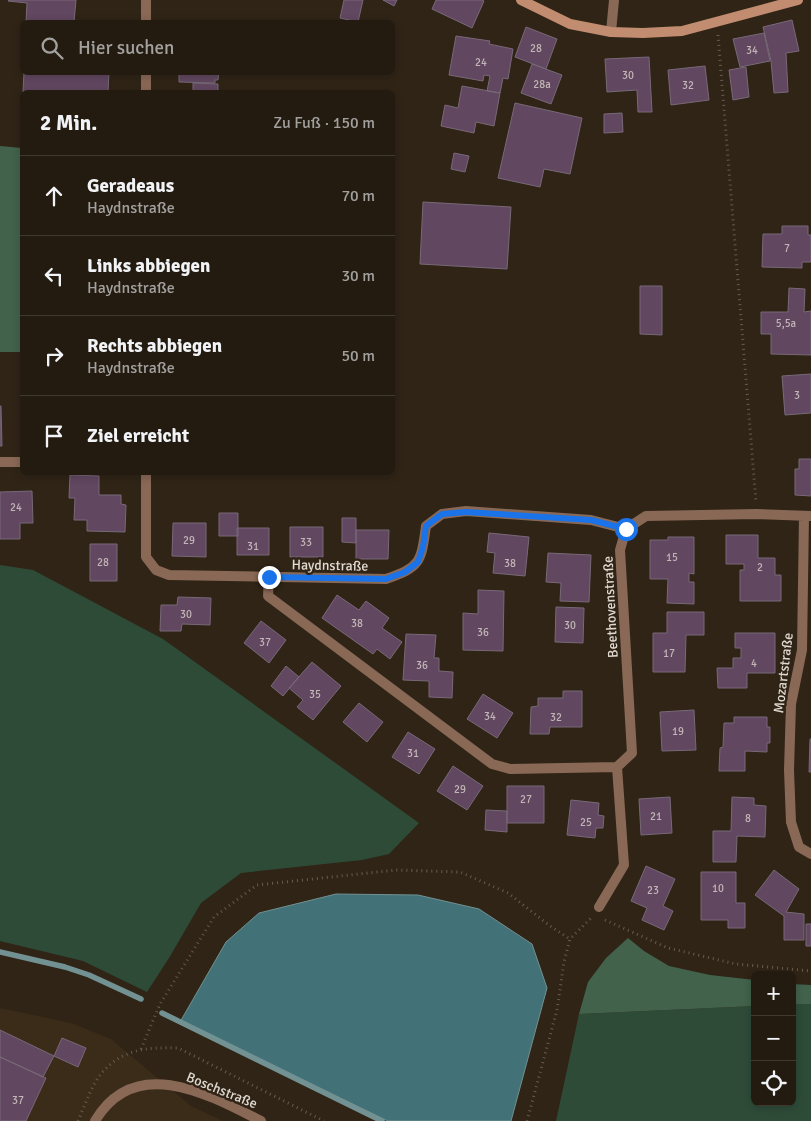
<!DOCTYPE html>
<html lang="de">
<meta charset="utf-8">
<style>
body{margin:0;font-family:Signika,sans-serif;background:#2f281e;color:#f1f3f6}
.controls{position:absolute;right:15px;bottom:15px;display:grid;overflow:hidden;border-radius:8px;box-shadow:0 2px 8px #0003}
.controls button{width:45px;height:45px;display:grid;place-items:center;padding:0;border:0;border-bottom:1px solid #403930;background:#231b10;color:#f1f3f6;font:25px sans-serif}
.stop{position:absolute;width:15px;height:15px;margin:-11px;border:4px solid #1a73e8;border-radius:50%;background:#fff}
.stop.end{background:#1a73e8;border-color:#fff;box-shadow:0 1px 5px #0008}
.list{margin:0;padding:0;list-style:none}
h2{display:flex;justify-content:space-between;align-items:center;height:65px;margin:0;padding:0 20px;font-size:21px}
h2 small{font-size:16px;font-weight:400;color:#a3a19f}
.list li{display:grid;grid-template-columns:32px 1fr auto;gap:15px;align-items:center;box-sizing:border-box;height:80px;padding:0 20px;border-top:1px solid #403930}
.list b{display:block;font-size:19px;white-space:nowrap}
.list p{margin:0;font-size:16px;white-space:nowrap;color:#a3a19f}
.list em{font-size:16px;font-style:normal;color:#a3a19f}
.icon{flex:none;width:28px;height:28px;fill:none;stroke:currentColor;stroke-width:2;stroke-linecap:round;stroke-linejoin:round}
.map{position:relative;flex:none;width:811px;height:1121px;overflow:hidden}
.search{position:absolute;background:#231b10;box-shadow:0 2px 8px #0003;left:20px;top:20px;width:375px;height:55px;display:flex;align-items:center;gap:12px;box-sizing:border-box;padding:0 18px;border-radius:8px;color:#a3a19f;font-size:19px}
.panel{position:absolute;background:#231b10;box-shadow:0 2px 8px #0003;left:20px;top:90px;width:375px;height:385px;border-radius:8px}
.map>svg:first-child{display:block}
.built{fill:#3a2c18}
.green{fill:#2e4b38}
.forest{fill:#42624c}
.water{fill:#427277;stroke:#729192}
.lines{fill:none;stroke-linecap:round;stroke-linejoin:round}
.stream{stroke:#729192;stroke-width:5.5}
.building{fill:#614760;stroke:#786978}
.path{stroke:#665c50;stroke-width:3;stroke-dasharray:1 4;stroke-linecap:butt}
.street{stroke:#896856;stroke-width:10}
.secondary{stroke:#c18c6f;stroke-width:10}
.route{stroke:#1a73e8;stroke-width:6}
.labels{text-anchor:middle;stroke-width:5;stroke-linejoin:round;paint-order:stroke}
.number-label{font-size:11px;fill:#c1b5b5}
.street-label{font-size:14px;fill:#e1dad1;stroke:#2f2416}
</style>
<div class="map">
<svg width="811" height="1121" viewBox="0 0 811 1121">
<rect width="100%" height="100%" fill="#2f2416"/>
<path class="built" d="M0,1008L71,1023L111,1039L191,1106L223,1121H0Z"/>
<path class="green" d="M0,565L33,570L163,639L419,823L389,854L362,860L241,873L201,903L169,958L147,992L83,961L0,941Z
M792,1004H811V1121H556L579,1014L755,1006V1102H792Z"/>
<path class="forest" d="M0,146L22,148V327L21,352H0Z
M628,938L644,951L669,966L710,975L755,980V1006L579,1014L588,982L606,958Z
M792,984L811,985V1004H792Z"/>
<path class="water" d="M336,894L418,895L479,909L532,944L547,988L511,1121H388L180,1022L226,942L259,913Z"/>
<g class="lines">
<path class="stream" d="M0,952L65,967L89,975L141,999
M162,1013L382,1121"/>
</g>
<path class="building" d="M9,0H76L74,22H26L27,3L8,1Z
M344,0H363L358,22L340,18Z
M383,0H397L394,6Z
M436,0H482L484,1L472,28L432,9Z
M792,20L799,51L786,53L788,92L774,93L771,61L763,27Z
M526,27L557,39L546,69L515,57Z
M764,33L770,61L740,67L733,39Z
M456,36L490,41L489,44L513,49L508,79L503,78L500,93L487,91L490,76L484,75L483,81L449,75Z
M649,57L652,112H638L637,90L607,92L605,59Z
M532,64L562,75L551,104L521,93Z
M705,66L709,100L671,105L668,70Z
M746,67L749,97L733,100L729,70Z
M24,72H109L108,92H23Z
M179,72H219L218,80H215V83L179,82Z
M193,83L218,84V92H193Z
M462,86L500,93L494,126L476,122L474,133L441,126L445,105L458,108Z
M515,103L582,118L570,174L544,169L540,187L498,178Z
M622,113L623,132L604,133V114Z
M454,153L469,156L465,172L451,169Z
M423,202L511,207L507,269L420,264Z
M782,226H808V235H811V262H802V268L762,267L763,234H782Z
M640,286H662V335L640,334Z
M789,288L805,289L804,312L811,311V355L771,354V334H761V312H788Z
M811,374V413L785,415L782,376Z
M21,402H22V443H21Z
M0,406H1L2,446H0Z
M799,459H811V496L795,495V469H799Z
M70,475L99,476V495H121V504L126,505L125,532L87,531V520H74L75,498H69Z
M32,491L33,523H20V539H0V492Z
M219,513H238V536H219Z
M342,518H356V543L342,542Z
M173,523H206V557L172,556Z
M290,527H323V557H290Z
M237,528H269V555H237Z
M356,530H389L388,559H356Z
M489,533L529,537L525,576L493,573L495,553L487,552Z
M726,535H758V558H775V575H781V601H740V570H744V564H726Z
M668,537H694V574L689,573V582H694V604L667,603L668,579H650V540H668Z
M90,544H117V581H90Z
M548,553L591,555L589,602L560,601L561,583L546,582Z
M478,590L504,591L503,651L463,650V613L478,614Z
M337,595L359,610L366,601L389,618L382,628L402,642L390,659L377,649L373,654L322,618Z
M178,597L211,598L210,625L182,624L181,631H160L161,605H177Z
M556,607L584,608L583,643L555,642Z
M667,612H704V635H686L685,672H653V633H667Z
M261,621L286,640L269,663L244,643Z
M735,633H775V673H747V688H718L717,668H733V658H741V648H735Z
M406,634L436,635L434,658H439V671L453,672L452,698L429,697V681L403,680Z
M312,662L341,686L313,720L297,707L303,700L289,688Z
M286,666L299,677L283,696L271,686Z
M563,691H582V727H550L549,734H530L531,707L538,706V698H563Z
M483,694L513,713L497,738L467,719Z
M359,703L383,722L367,742L343,722Z
M694,710L696,750L662,751L660,712Z
M734,717H767V727H770V743H767V752L745,751V771H719L720,748L723,747L724,723H734Z
M408,732L435,749L419,774L392,757Z
M810,739H811V772H809Z
M453,766L483,786L467,810L437,791Z
M507,786H544V823H507Z
M670,797L672,833L641,835L639,799Z
M732,797L754,798V805L766,806L765,837L737,836L736,862H713V831H731Z
M571,800L599,803L598,815L604,816L603,828H596L595,838L567,835Z
M486,810L507,811V832L485,830Z
M646,866L675,879L663,906L673,911L664,930L642,920L647,908L631,901Z
M774,870L799,889L786,912L804,914V940H784V916L755,895Z
M701,872H736V903H745V928H728V920H701Z
M806,924H811V946H806Z
M0,1030L54,1056L43,1077L0,1057Z
M62,1038L86,1048L78,1067L54,1056Z
M0,1057L46,1078L26,1121H0Z"/>
<g class="lines">
<path class="path" d="M718,35L756,502
M605,920L668,948L736,964L811,971
M141,1049L160,1004L214,917L257,885L396,870L460,872L508,893L550,926L570,939
M78,1121C84,1107 91,1087 100,1075C121,1049 147,1047 178,1048L324,1121
M527,1121L557,1010L564,962L570,939L591,918"/>
<path class="street" d="M146,22V0
M611,32L614,0
M146,92V72
M0,462H22
M146,472V557L156,570L169,575L386,579C421,567 421,562 426,526L442,514L466,511L591,520L626,529
M804,516L802,650L791,704L789,770L791,822L799,847L811,854
M269,577L268,596L492,764L510,769L617,767L632,753L620,550L626,529L646,516L757,514L811,516
M599,907L624,865L617,767
M95,1121C135,1053 210,1095 261,1121"/>
<path class="secondary" d="M521,0L570,24L611,32L643,33L682,31L798,0"/>
</g>
<g class="lines">
<path class="route" d="M269,577L386,579L405,572L418,562L423,547L426,526L442,514L466,512L591,520L626,529"/>
</g>
<g class="labels">
<g class="number-label">
<text x="536" y="52">28</text>
<text x="752" y="54">34</text>
<text x="481" y="66">24</text>
<text x="628" y="79">30</text>
<text x="542" y="88">28a</text>
<text x="688" y="89">32</text>
<text x="787" y="252">7</text>
<text x="786" y="327">5,5a</text>
<text x="797" y="399">3</text>
<text x="16" y="511">24</text>
<text x="189" y="544">29</text>
<text x="306" y="546">33</text>
<text x="253" y="550">31</text>
<text x="672" y="561">15</text>
<text x="103" y="566">28</text>
<text x="510" y="567">38</text>
<text x="760" y="571">2</text>
<text x="186" y="618">30</text>
<text x="357" y="627">38</text>
<text x="570" y="629">30</text>
<text x="483" y="636">36</text>
<text x="265" y="646">37</text>
<text x="669" y="657">17</text>
<text x="754" y="667">4</text>
<text x="422" y="669">36</text>
<text x="315" y="698">35</text>
<text x="490" y="720">34</text>
<text x="556" y="721">32</text>
<text x="678" y="735">19</text>
<text x="413" y="757">31</text>
<text x="460" y="793">29</text>
<text x="526" y="803">27</text>
<text x="656" y="820">21</text>
<text x="748" y="822">8</text>
<text x="586" y="826">25</text>
<text x="718" y="892">10</text>
<text x="653" y="894">23</text>
<text x="18" y="1104">37</text>
</g>
<g class="street-label">
<text transform="translate(330 565) rotate(1)" y="5">Haydnstraße</text>
<text transform="translate(610 607) rotate(-93)" y="5">Beethovenstraße</text>
<text transform="translate(783 673) rotate(-83)" y="5">Mozartstraße</text>
<text transform="translate(222 1090) rotate(22)" y="5">Boschstraße</text>
</g>
</g>
</svg>
<div class="controls">
<button>+</button>
<button>−</button>
<button><svg class="icon" aria-label="locate" viewBox="0 0 24 24"><circle cx="12" cy="12" r="6"/><path d="M12 2v4M12 18v4M2 12h4M18 12h4"/></svg></button>
</div>
<div class="stop" style="left:626px;top:529px"></div>
<div class="stop end" style="left:269px;top:577px"></div>
<div class="search"><svg class="icon" aria-label="search" viewBox="0 0 24 24"><circle cx="10" cy="10" r="6"/><path d="M15 15l6 6"/></svg>Hier suchen</div>
<section class="panel">
<h2>2 Min.<small>Zu Fuß · 150 m</small></h2>
<ul class="list">
<li><svg class="icon" aria-label="ahead" viewBox="0 0 24 24"><path d="M12 20V5M6 11l6-6 6 6"/></svg><div><b>Geradeaus</b><p>Haydnstraße</p></div><em>70 m</em></li>
<li><svg class="icon" aria-label="left" viewBox="0 0 24 24"><path d="M17 20v-9H6M10 6l-5 5 5 5"/></svg><div><b>Links abbiegen</b><p>Haydnstraße</p></div><em>30 m</em></li>
<li><svg class="icon" aria-label="right" viewBox="0 0 24 24"><path d="M7 20v-9h11M14 6l5 5-5 5"/></svg><div><b>Rechts abbiegen</b><p>Haydnstraße</p></div><em>50 m</em></li>
<li><svg class="icon" aria-label="arrive" viewBox="0 0 24 24"><path d="M6 21V4h12l-3 4 3 4H6"/></svg><div><b>Ziel erreicht</b></div></li>
</ul>
</section>
</div>
